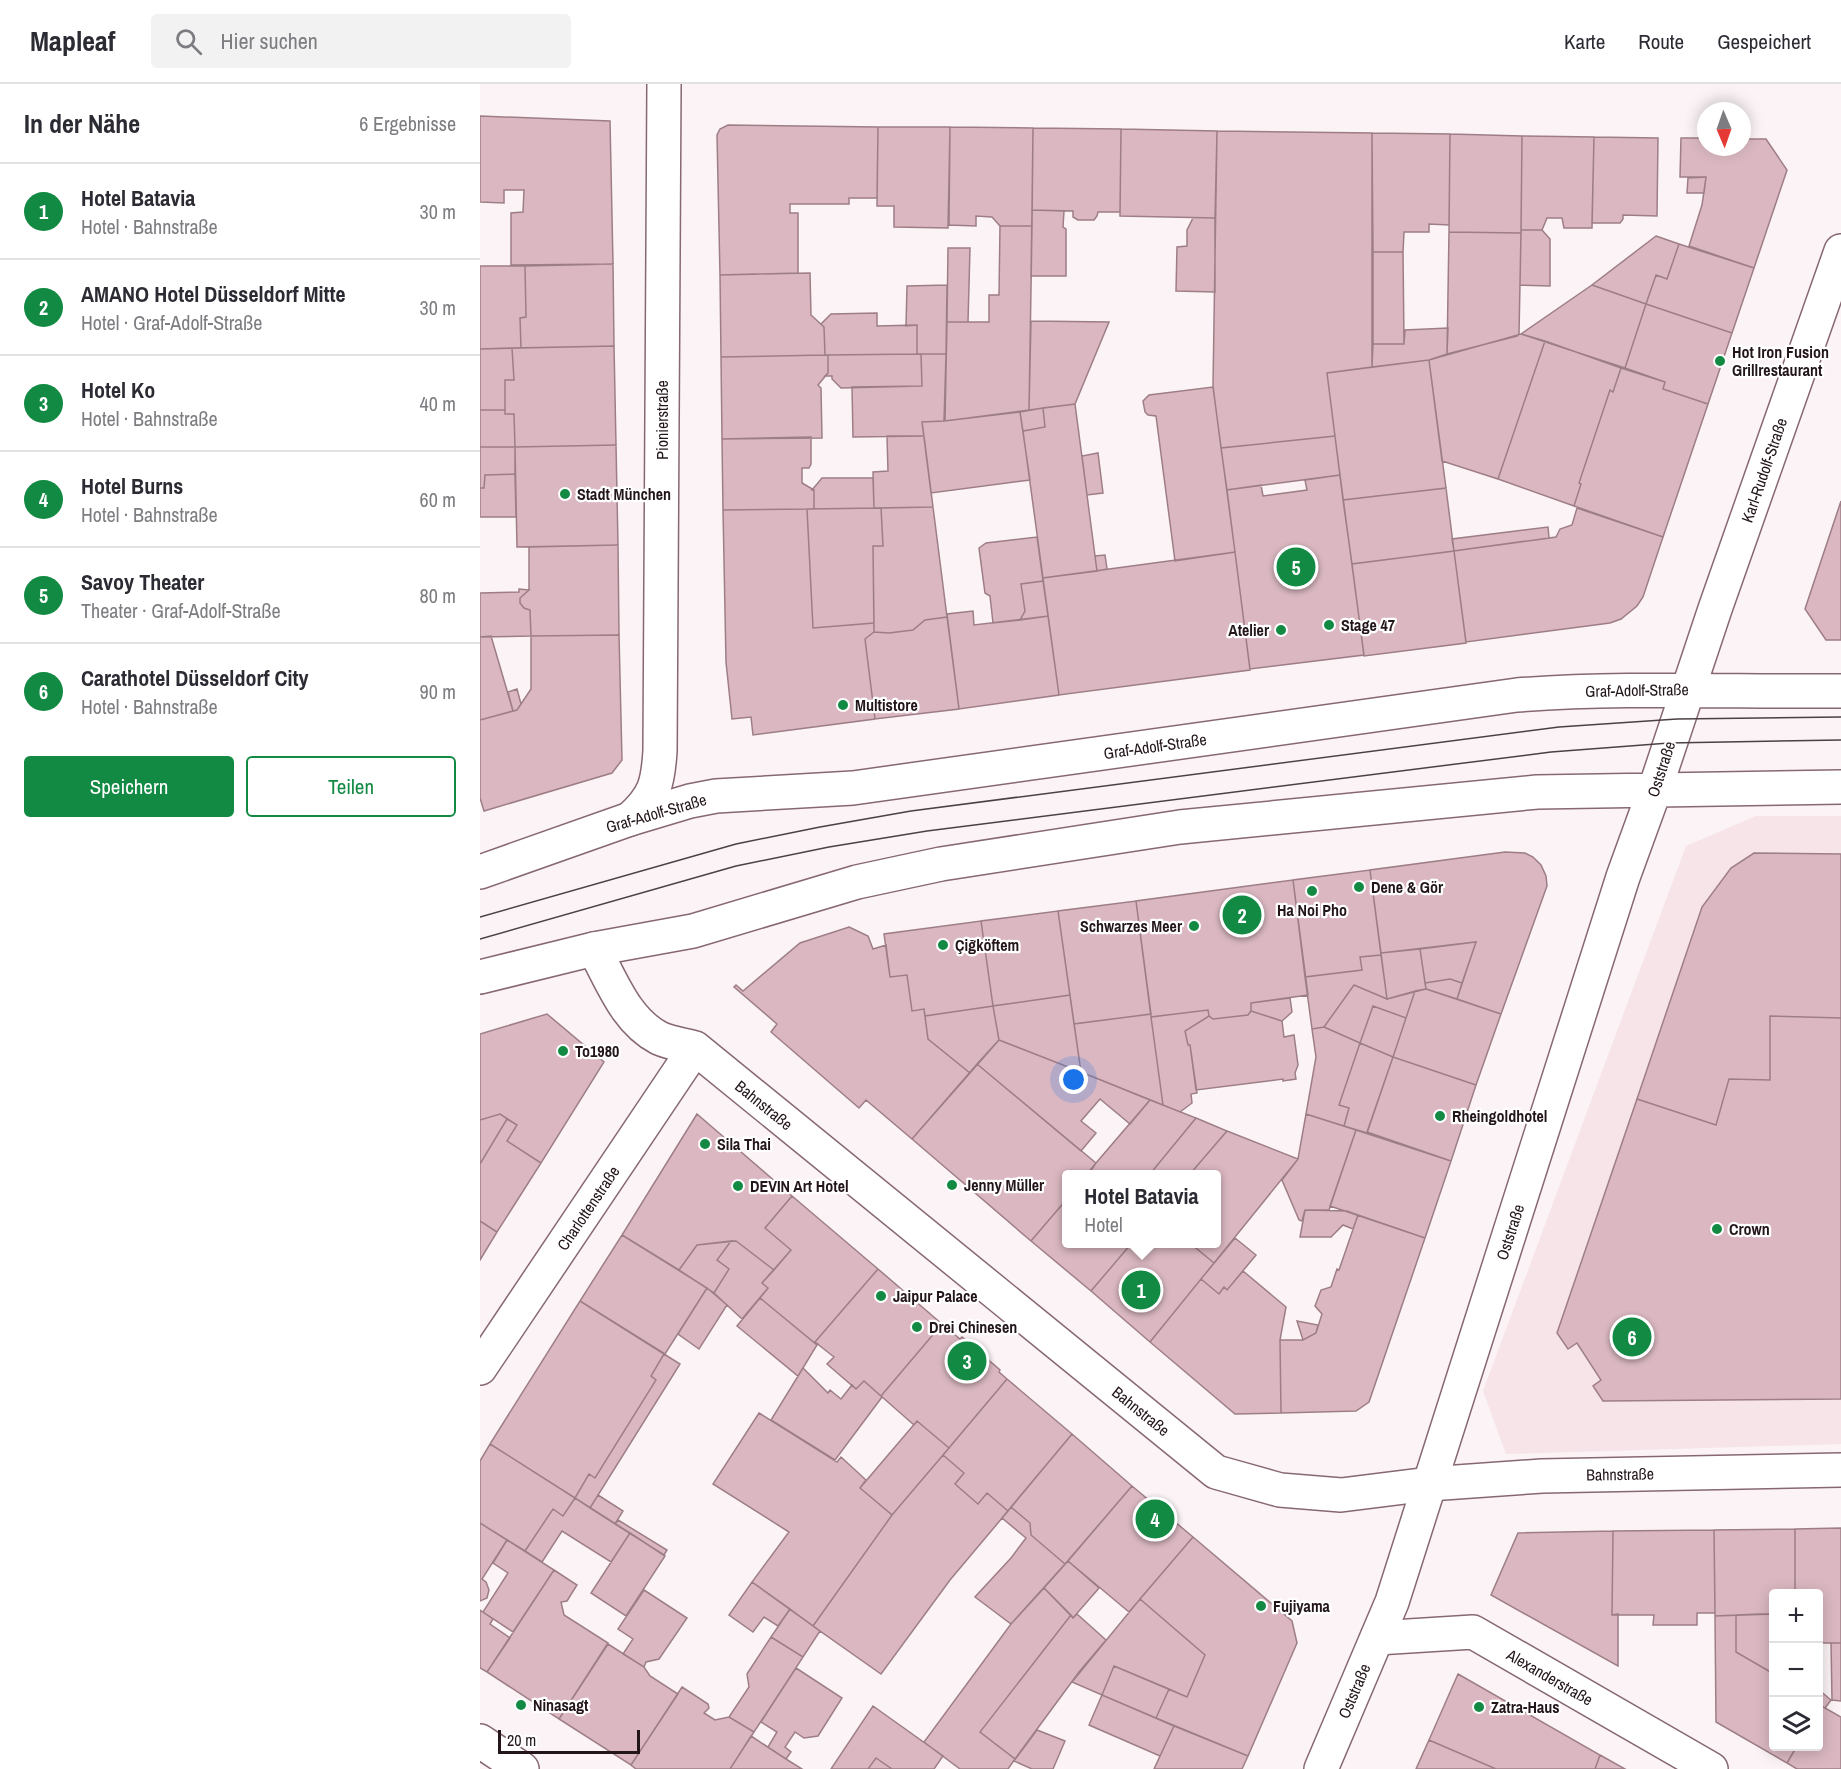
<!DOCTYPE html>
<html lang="de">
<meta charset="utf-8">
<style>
body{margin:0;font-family:"Archivo Narrow",sans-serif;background:#f2f2f3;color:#2b2b33}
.controls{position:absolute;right:18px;bottom:18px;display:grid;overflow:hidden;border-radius:6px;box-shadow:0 3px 15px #0003}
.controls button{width:54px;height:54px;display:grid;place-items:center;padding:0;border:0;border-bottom:2px solid #e1e1e2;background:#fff;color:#2b2b33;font:30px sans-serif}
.compass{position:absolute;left:1217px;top:18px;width:54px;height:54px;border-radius:50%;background:#fff;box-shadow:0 3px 15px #0003;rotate:178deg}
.scale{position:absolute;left:18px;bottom:15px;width:142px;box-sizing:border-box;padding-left:6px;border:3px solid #23161a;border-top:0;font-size:16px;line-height:21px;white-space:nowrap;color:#23161a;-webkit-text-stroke:4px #fff;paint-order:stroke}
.you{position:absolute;left:594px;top:996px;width:21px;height:21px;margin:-15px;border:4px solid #fff;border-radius:50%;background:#1a73e8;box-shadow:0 0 0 9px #1a73e833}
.badge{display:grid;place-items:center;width:39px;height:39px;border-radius:50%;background:#138a44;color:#fff;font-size:20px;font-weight:700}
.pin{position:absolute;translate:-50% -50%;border:3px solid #fff;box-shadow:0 2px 6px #0006}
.popup{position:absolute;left:582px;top:1086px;width:159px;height:78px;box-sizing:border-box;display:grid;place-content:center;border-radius:6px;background:#fff;filter:drop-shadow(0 2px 4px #0005);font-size:20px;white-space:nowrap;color:#7c7c81}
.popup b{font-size:22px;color:#2b2b33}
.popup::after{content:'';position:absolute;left:50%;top:100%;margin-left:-12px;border:12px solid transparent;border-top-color:#fff}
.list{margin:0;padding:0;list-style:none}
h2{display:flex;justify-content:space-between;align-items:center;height:78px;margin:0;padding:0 24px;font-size:26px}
h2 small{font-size:20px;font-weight:400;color:#7c7c81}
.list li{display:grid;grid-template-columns:39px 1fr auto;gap:18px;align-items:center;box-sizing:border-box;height:96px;padding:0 24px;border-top:2px solid #e1e1e2}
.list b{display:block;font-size:22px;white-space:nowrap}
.list p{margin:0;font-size:20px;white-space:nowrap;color:#7c7c81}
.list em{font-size:20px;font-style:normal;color:#7c7c81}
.actions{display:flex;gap:12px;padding:18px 24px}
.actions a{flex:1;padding:14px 0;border:2px solid #138a44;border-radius:6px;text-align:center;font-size:21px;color:#138a44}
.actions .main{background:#138a44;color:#fff}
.icon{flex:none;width:33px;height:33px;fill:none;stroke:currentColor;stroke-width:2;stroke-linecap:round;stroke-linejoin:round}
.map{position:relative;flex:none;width:1361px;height:1685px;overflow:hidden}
header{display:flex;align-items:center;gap:36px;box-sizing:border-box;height:84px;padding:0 30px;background:#fff;border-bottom:2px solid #e1e1e2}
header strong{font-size:28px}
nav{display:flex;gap:33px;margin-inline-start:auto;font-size:21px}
.search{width:420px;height:54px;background:#f2f2f3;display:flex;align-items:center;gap:15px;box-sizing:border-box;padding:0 21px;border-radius:6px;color:#7c7c81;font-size:22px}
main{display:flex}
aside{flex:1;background:#fff}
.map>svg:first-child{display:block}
.built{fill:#f6e4e8}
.building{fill:#dbb8c1;stroke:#9e7e86;stroke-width:1.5}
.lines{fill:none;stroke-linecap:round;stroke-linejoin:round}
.minor-casing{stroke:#876870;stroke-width:36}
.major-casing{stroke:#876870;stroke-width:36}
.minor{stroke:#fff;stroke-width:33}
.major{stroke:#fff;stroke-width:33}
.tram{stroke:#4c4044;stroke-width:1.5}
.poi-dot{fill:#138a44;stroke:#fff;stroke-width:2}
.labels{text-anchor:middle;stroke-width:4.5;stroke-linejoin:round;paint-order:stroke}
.poi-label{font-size:16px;font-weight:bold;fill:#23161a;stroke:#fff;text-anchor:start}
.street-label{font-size:16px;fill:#23161a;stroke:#fff}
</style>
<header>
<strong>Mapleaf</strong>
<div class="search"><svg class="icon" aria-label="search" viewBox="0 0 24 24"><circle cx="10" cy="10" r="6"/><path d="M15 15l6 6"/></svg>Hier suchen</div>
<nav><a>Karte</a><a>Route</a><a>Gespeichert</a></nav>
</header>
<main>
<aside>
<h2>In der Nähe<small>6 Ergebnisse</small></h2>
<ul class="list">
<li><span class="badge">1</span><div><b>Hotel Batavia</b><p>Hotel · Bahnstraße</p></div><em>30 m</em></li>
<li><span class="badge">2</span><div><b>AMANO Hotel Düsseldorf Mitte</b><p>Hotel · Graf-Adolf-Straße</p></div><em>30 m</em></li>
<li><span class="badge">3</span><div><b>Hotel Ko</b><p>Hotel · Bahnstraße</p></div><em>40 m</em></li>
<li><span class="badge">4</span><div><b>Hotel Burns</b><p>Hotel · Bahnstraße</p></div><em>60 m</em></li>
<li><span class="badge">5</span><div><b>Savoy Theater</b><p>Theater · Graf-Adolf-Straße</p></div><em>80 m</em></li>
<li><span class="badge">6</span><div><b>Carathotel Düsseldorf City</b><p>Hotel · Bahnstraße</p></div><em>90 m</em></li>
</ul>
<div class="actions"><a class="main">Speichern</a><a>Teilen</a></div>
</aside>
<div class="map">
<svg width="1361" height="1685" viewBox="0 0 1361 1685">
<rect width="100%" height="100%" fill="#fbf3f5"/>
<path class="built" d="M1276,732H1361V1360L1026,1370L1003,1307L1206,762Z"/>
<path class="building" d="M0,32L130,37L133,180L31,181V129L43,128L44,106H24V119L0,118Z
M248,41L398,43L397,114H369V120H310V129H318V189L240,191L237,51L240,45Z
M398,43H470L468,144L414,143V122H397Z
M470,43L553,44L552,142H520L512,133L496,132V142L469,141Z
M553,44L641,45L640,128H618L617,132L614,136H598L593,133V127L552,126Z
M641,45L737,47L735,134L640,132Z
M737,47L892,49V283L847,289L855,352L741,364L733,302Z
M892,49L970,50L969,141L949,140V148H924L923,168H893Z
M970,50L1042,52L1041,149L969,148Z
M1042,52L1114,53L1112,144H1084L1082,134H1067L1062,146H1041Z
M1114,53L1178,54L1177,132L1143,131V135L1140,139H1112Z
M1201,54H1226V63H1262V55H1286L1307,86L1274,184L1209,162L1222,121L1226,93H1200Z
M1226,93L1224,109H1207L1208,94Z
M552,126L584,127L583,143L586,145V192H551Z
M713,134H735V208L696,207L697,163L707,162V146Z
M520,142H552L549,326L465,337L467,238H509V211H519Z
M1041,146H1062L1070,155V202L1040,201Z
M969,148L1041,149L1039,250L1037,252L967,270Z
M1176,152L1199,160L1187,195L1176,191L1166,220L1112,201Z
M1199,160L1274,184L1252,249L1166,220L1176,191L1187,195Z
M468,164H490L488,238H467Z
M893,168H923L924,260H893Z
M133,180L134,262L41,264L40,234L46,233L45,182Z
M0,182H45L46,233L40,234L41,264L0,265Z
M330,189L331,231L344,243L345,271L241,273L240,191Z
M467,201L466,270H437V241L426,242L427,202Z
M1112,201L1166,220L1145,284L1041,250Z
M1166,220L1252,249L1228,320L1183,305L1185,298L1145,284Z
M397,229V242L437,241V270L345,271L344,243L341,240L351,230Z
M551,237L629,238L595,320L549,326Z
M968,244L967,270L949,276L892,283L893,260H924L925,246Z
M1041,250L1065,257L1018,395L962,377L949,276Z
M1065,257L1141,284L1133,308L1130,306L1099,399L1101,400L1094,422L1018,395Z
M134,262L136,361L35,363L34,330H25V296H34L32,264Z
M32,264L34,296H25V326H0V265Z
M441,270L442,302L361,304L352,295V292H345L348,289V271Z
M441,270H466L464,337L442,338L444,352L373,353L372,303L442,302Z
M348,271V289L338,301L341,304L342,354L242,355L241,273Z
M949,276L966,404L863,416L847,289Z
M1141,284L1185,298L1183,305L1228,320L1183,453L1094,422L1101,400L1099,399L1130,306L1133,308Z
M733,303L755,468L695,477L676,332L668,331L665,328L663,317L669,311Z
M595,320L617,487L563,494L543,347L565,343L563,324Z
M563,324L565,343L543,347L540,328Z
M0,326H25V330H34L35,363H0Z
M540,328L550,396L451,409L442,338L464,337Z
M407,352H444L453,423L394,424L393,388L408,387Z
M855,352L860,391L747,406L741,364Z
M331,353V380L329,384H322V399L334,406V425L243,426L242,355Z
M136,361L138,461L37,463L35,363Z
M0,363H35V390L5,391L4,404H0Z
M618,369L623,409L607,411L602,372Z
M35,390L36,433H0V404H4L5,391Z
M860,391L884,571L770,585L747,406L781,401L783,412L827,406L825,396Z
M342,394H393L394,424L334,425V406H332Z
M966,404L974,467L872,480L863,416Z
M1361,417V556H1346L1325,525Z
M453,423L467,533L445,536L433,546L409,549L394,548L393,462H403L401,424Z
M401,424L403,462H393L394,539L333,544L327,425Z
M1097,424L1183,453L1163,513L1157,522L1141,535L1130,539L986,558L974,467L1076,453L1080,445L1092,441Z
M327,425L333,544L394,539V548L385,555L395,635L273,651L271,633L252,635L246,578L243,426Z
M1068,443L1069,454L974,467L972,455Z
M557,453L563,497L541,500L545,527L540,536L513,539L510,512L505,509L499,464L506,459Z
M138,461L139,551L51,552L50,526L44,524L40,519V514L49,506V463Z
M974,467L986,559L884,572L872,480Z
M755,468L770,586L579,611L563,494Z
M625,471L627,485L617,487L615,472Z
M563,497L568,532L540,536L545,527L541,500Z
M39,505L49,506L40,514V519L44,524L50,526L51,552L0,553V509L39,508Z
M493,527L494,541L568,532L579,611L479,625L467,530Z
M467,533L479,625L395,635L385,555L394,548L409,549L433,546L445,536Z
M139,551L142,676L132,689L4,727L0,714V636L37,626L51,605V552Z
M11,552L33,627L0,636V553Z
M37,605L41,620L37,626L33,627L28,608Z
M1025,768L1045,769L1053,773L1061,781L1066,792L1067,802L1021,930L977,915L996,858L901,869L890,786Z
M1274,769L1361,770V934L1290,932V996L1249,995L1236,1041L1157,1015L1222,823L1251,784Z
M890,786L901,871L880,873L882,886L825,893L813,796Z
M813,796L828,911L771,919V927L768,931L733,935L729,932L728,926L671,933L656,817Z
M656,817L671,930L594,940L578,827Z
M578,827L590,911L513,922L501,837Z
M501,837L513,922L445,932L444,925L432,927L427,891L410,893L404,850Z
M369,843L388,852L393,865L406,861L410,893L427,891L432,927L444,925L448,955L490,989L432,1055L386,1016L379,1024L291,948L297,940L254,903L256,901L263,907L320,859Z
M996,858L982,899L970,895L945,899L940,865Z
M940,865L946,905L907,915L901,869Z
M901,871L907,915L874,901L844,943L832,945L825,893L882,886L880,873Z
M970,895L982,899L977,915L946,905L945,899Z
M874,901L907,915L935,907L926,934L893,922L880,959L844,943Z
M946,905L1021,930L996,1001L913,973L935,907Z
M590,911L601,988L519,956L513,922Z
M810,914L812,928L802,937L771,927V919Z
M513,922L519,956L490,989L448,955L445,932Z
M893,922L926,934L913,973L880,959Z
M728,926L729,932L705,947L708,961H710L717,1009L711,1010L712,1019L700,1028L683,1021L671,933Z
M771,927L802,937L804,953L814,951L818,981L815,989L816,995L803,997V995L716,1006L710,961H708L705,947L729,932L733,935L768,931Z
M67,930L124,978L61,1079L27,1057L37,1041L20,1030L0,1036V950Z
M671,930V933L683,1021L601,988L594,940Z
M1290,932L1361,934V1315L1123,1317L1113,1302L1121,1296L1097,1259L1088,1265L1077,1249L1157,1015L1236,1041L1249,995L1290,996Z
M844,943L880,959L859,1021L869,1024L864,1042L826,1030L836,973L832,945Z
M519,956L601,988L670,1016L650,1040L620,1015L601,1037L616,1049L601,1067L497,980Z
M880,959L913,973L887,1049L864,1042L869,1024L859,1021Z
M913,973L996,1001L971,1077L887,1048Z
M497,980L616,1079L607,1090H586V1116L551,1157L432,1055Z
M670,1016L716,1034L670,1090H613L610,1088L616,1079Z
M20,1030L27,1035L0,1080V1036Z
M217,1030L312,1112L285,1144L311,1166L294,1186L256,1157L217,1161L199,1186L142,1151Z
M826,1030L876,1046L849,1126H825L822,1137L819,1136L802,1096L818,1075Z
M716,1034L747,1047L710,1090H670Z
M27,1035L37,1041L27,1057L61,1079L17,1148L0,1137V1080Z
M876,1046L971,1077L945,1154L850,1122Z
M747,1047L818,1075L734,1179L711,1160H736V1090H710Z
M312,1112L398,1185L335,1258L338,1260L337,1261L280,1214L288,1204L282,1199L311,1166L285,1144Z
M586,1116V1160H651L611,1207L551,1157Z
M825,1126L867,1127L878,1131L873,1145L863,1141L851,1153H820Z
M878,1131L945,1154L889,1318L876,1327L801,1329L800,1256H823L836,1249L842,1230L835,1222L841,1206L851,1203L857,1185L859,1186Z
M0,1137L17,1148L0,1176Z
M142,1151L227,1204L185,1270L100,1217Z
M755,1154L776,1171L747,1206L744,1203L739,1210L721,1195Z
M251,1157L237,1176L249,1185L234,1209L199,1186L217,1161Z
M251,1157H256L294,1186L282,1199L288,1204L262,1235L234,1209L249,1185L237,1176Z
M651,1160H711L734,1179L670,1258L611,1207Z
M398,1185L462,1240L401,1312L384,1297L376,1305L347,1280L354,1273L335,1258Z
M763,1187L806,1223L800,1256L801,1329L755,1330L670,1258L721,1195L739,1210L744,1203L747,1206Z
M227,1204L247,1221L219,1265L198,1250Z
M280,1214L337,1261L318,1292L257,1242Z
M100,1217L184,1270L171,1292L176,1296L115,1394L109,1390L95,1414L10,1360Z
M817,1237L838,1241L836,1249L823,1256Z
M462,1240L480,1255L482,1253L520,1286L519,1288L527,1295L469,1364L437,1337L434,1341L401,1312Z
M184,1270L200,1280L110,1424L95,1414L109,1390L115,1394L176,1296L171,1292Z
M323,1284L348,1309L350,1306L361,1315L372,1301L376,1305L384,1297L402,1313L355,1376L291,1336Z
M527,1295L592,1350L528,1427L507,1409L498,1420L475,1400L484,1389L463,1371Z
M279,1329L357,1378L361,1373L386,1396L380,1404L412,1431L333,1542L272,1498L309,1448L233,1400Z
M437,1337L469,1364L412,1431L380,1404Z
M592,1350L652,1402L585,1480L551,1451L550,1439L531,1423Z
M10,1360L95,1414L83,1432L73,1425L45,1467L0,1439V1377Z
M463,1371L484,1389L475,1400L498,1420L507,1409L528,1427L470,1496L401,1590L333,1542L412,1431Z
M652,1402L713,1453L649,1528L588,1477Z
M118,1411L143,1427L135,1440L110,1424Z
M95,1414L150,1449L131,1478L82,1447L62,1478L45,1467L73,1425L83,1432Z
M531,1423L550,1439L551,1451L585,1480L531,1540L495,1513L531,1474L546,1454L522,1434Z
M138,1436L187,1466L184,1471L135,1440Z
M0,1439L27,1456L2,1495L6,1498L9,1506L7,1514L0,1517Z
M1361,1444V1559H1338V1510H1315V1445Z
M1315,1445V1510H1294V1530L1235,1532L1234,1446Z
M1234,1446L1235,1529H1217V1541H1173L1174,1531H1132L1133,1447Z
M1133,1447L1132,1531L1138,1530V1582L1011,1511L1038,1449Z
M150,1449L185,1472L146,1532L111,1509Z
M713,1453L812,1537L817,1559L768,1672L676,1634L689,1605L707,1613L725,1571L660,1515Z
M27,1456L74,1486L33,1548L3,1528L28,1489L13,1479Z
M588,1477L619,1504L593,1534L564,1504Z
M74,1486L97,1501L87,1517L81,1518L84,1531L128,1559L79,1635L7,1588Z
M272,1498L310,1525L298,1542L284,1533L273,1548L249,1531Z
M564,1504L591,1531L500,1648L535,1675L528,1685H480L444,1658L531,1540Z
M164,1506L207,1534L179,1575L166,1578L164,1583L143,1570L153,1555L138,1545Z
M660,1515L725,1571L707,1613L634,1582L622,1611L592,1598Z
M310,1525L340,1547L323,1573L291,1553Z
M0,1526L13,1535L10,1540L30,1554L7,1588L0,1584Z
M597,1530L626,1556L599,1588L535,1675L500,1648L591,1531L593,1534Z
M1279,1530H1294V1590L1256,1568V1531Z
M1256,1531V1568L1294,1590V1662H1317L1307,1679L1236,1638L1235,1532Z
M291,1553L323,1573L274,1648L249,1633L269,1603L267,1590Z
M1351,1559H1361V1617L1352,1616Z
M128,1560L164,1583L170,1592L198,1610L151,1681L79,1635Z
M634,1582L689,1605L676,1634L622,1611Z
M316,1584L362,1614L338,1652L324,1654L315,1648L305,1663L311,1668L306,1675L288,1663L297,1648L281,1638Z
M978,1590L1120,1671L1115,1685H1016L949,1656Z
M202,1603L228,1620L229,1624L224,1629L235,1636L249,1633L274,1648L250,1685H156L151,1681Z
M1338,1605L1351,1616L1345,1624L1338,1620Z
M622,1611L694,1642L680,1672L609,1641Z
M1338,1620L1361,1633V1685H1317L1307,1679L1317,1662H1338Z
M393,1622L463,1672L454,1685H412L396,1674L388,1685H351Z
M694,1642L768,1672L762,1685H674Z
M557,1646L585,1657L573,1685H552L534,1677Z
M271,1652L306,1675L322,1685H250Z
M949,1656L1016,1685H936Z
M1120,1671L1145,1685H1115Z
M396,1674L412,1685H388Z"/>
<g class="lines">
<defs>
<path id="minor" d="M150,735C175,713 178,699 180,667L184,0
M114,865C132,897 145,936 179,954C190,959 204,961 215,964L736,1388L800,1406L861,1411L949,1400L1062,1392L1361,1386
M0,1284L215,964
M897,1554L993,1548L1231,1685
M0,1657L42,1685"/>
<path id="major" d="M0,788L150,735L210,717L236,712L373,704L1037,611C1145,603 1253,608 1361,607
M0,893L114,865L213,847L377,798L461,780L700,743L1057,708L1361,703
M841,1685L912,1518L1143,793L1175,705L1235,525L1361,167"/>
</defs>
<use href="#minor" class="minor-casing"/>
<use href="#major" class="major-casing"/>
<use href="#minor" class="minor"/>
<use href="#major" class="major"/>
<path class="tram" d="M0,833L256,760L340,743L431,727L1079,643L1197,635L1361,633
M0,855L256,782L349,763L447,747L1071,668L1189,659L1361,656"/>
</g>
<g class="poi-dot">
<circle cx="1240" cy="277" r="6"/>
<circle cx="85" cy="410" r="6"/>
<circle cx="849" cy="541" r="6"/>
<circle cx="801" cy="546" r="6"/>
<circle cx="363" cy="621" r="6"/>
<circle cx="879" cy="803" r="6"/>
<circle cx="832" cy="807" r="6"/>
<circle cx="714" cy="842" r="6"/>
<circle cx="463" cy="861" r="6"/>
<circle cx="83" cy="967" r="6"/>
<circle cx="960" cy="1032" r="6"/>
<circle cx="225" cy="1060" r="6"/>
<circle cx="472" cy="1101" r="6"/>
<circle cx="258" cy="1102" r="6"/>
<circle cx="1237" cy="1145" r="6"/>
<circle cx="401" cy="1212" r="6"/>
<circle cx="437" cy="1243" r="6"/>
<circle cx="781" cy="1522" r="6"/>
<circle cx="41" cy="1621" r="6"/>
<circle cx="999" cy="1623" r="6"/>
</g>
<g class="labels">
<g class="poi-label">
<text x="1252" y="274">Hot Iron Fusion<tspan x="1252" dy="18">Grillrestaurant</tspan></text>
<text x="97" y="416">Stadt München</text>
<text x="861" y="547">Stage 47</text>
<text x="789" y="552" text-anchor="end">Atelier</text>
<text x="375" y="627">Multistore</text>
<text x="891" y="809">Dene &amp; Gör</text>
<text x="832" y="832" text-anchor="middle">Ha Noi Pho</text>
<text x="702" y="848" text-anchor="end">Schwarzes Meer</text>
<text x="475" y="867">Çiğköftem</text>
<text x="95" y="973">To1980</text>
<text x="972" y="1038">Rheingoldhotel</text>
<text x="237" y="1066">Sila Thai</text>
<text x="484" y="1107">Jenny Müller</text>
<text x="270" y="1108">DEVIN Art Hotel</text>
<text x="1249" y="1151">Crown</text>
<text x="413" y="1218">Jaipur Palace</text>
<text x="449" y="1249">Drei Chinesen</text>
<text x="793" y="1528">Fujiyama</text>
<text x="53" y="1627">Ninasagt</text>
<text x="1011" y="1629">Zatra-Haus</text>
</g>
<g class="street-label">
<text transform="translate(182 336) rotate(-90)" y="6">Pionierstraße</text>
<text transform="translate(1284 386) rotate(-71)" y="6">Karl-Rudolf-Straße</text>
<text transform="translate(1157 606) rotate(-1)" y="6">Graf-Adolf-Straße</text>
<text transform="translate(675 662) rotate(-8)" y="6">Graf-Adolf-Straße</text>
<text transform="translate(1181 685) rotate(-72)" y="6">Oststraße</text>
<text transform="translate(176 729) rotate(-16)" y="6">Graf-Adolf-Straße</text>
<text transform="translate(284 1021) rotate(39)" y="6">Bahnstraße</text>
<text transform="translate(108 1124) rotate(-56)" y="6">Charlottenstraße</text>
<text transform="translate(1030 1148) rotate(-72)" y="6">Oststraße</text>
<text transform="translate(661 1327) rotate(39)" y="6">Bahnstraße</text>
<text transform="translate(1140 1390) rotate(-1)" y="6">Bahnstraße</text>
<text transform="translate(1070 1593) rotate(30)" y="6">Alexanderstraße</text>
<text transform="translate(874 1607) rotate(-67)" y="6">Oststraße</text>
</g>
</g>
</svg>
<div class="controls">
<button>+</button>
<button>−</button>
<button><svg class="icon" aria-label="layers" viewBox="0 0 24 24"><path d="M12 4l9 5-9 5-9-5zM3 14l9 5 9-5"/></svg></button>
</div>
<svg class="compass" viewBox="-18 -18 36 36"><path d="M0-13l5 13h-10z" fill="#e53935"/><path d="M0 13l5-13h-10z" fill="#7c7c81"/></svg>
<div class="scale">20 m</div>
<div class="you"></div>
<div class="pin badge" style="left:661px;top:1206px">1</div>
<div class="popup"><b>Hotel Batavia</b>Hotel</div>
<div class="pin badge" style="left:762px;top:831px">2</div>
<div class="pin badge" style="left:487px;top:1277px">3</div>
<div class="pin badge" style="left:675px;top:1435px">4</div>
<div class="pin badge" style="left:816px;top:483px">5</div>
<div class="pin badge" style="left:1152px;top:1253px">6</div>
</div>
</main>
